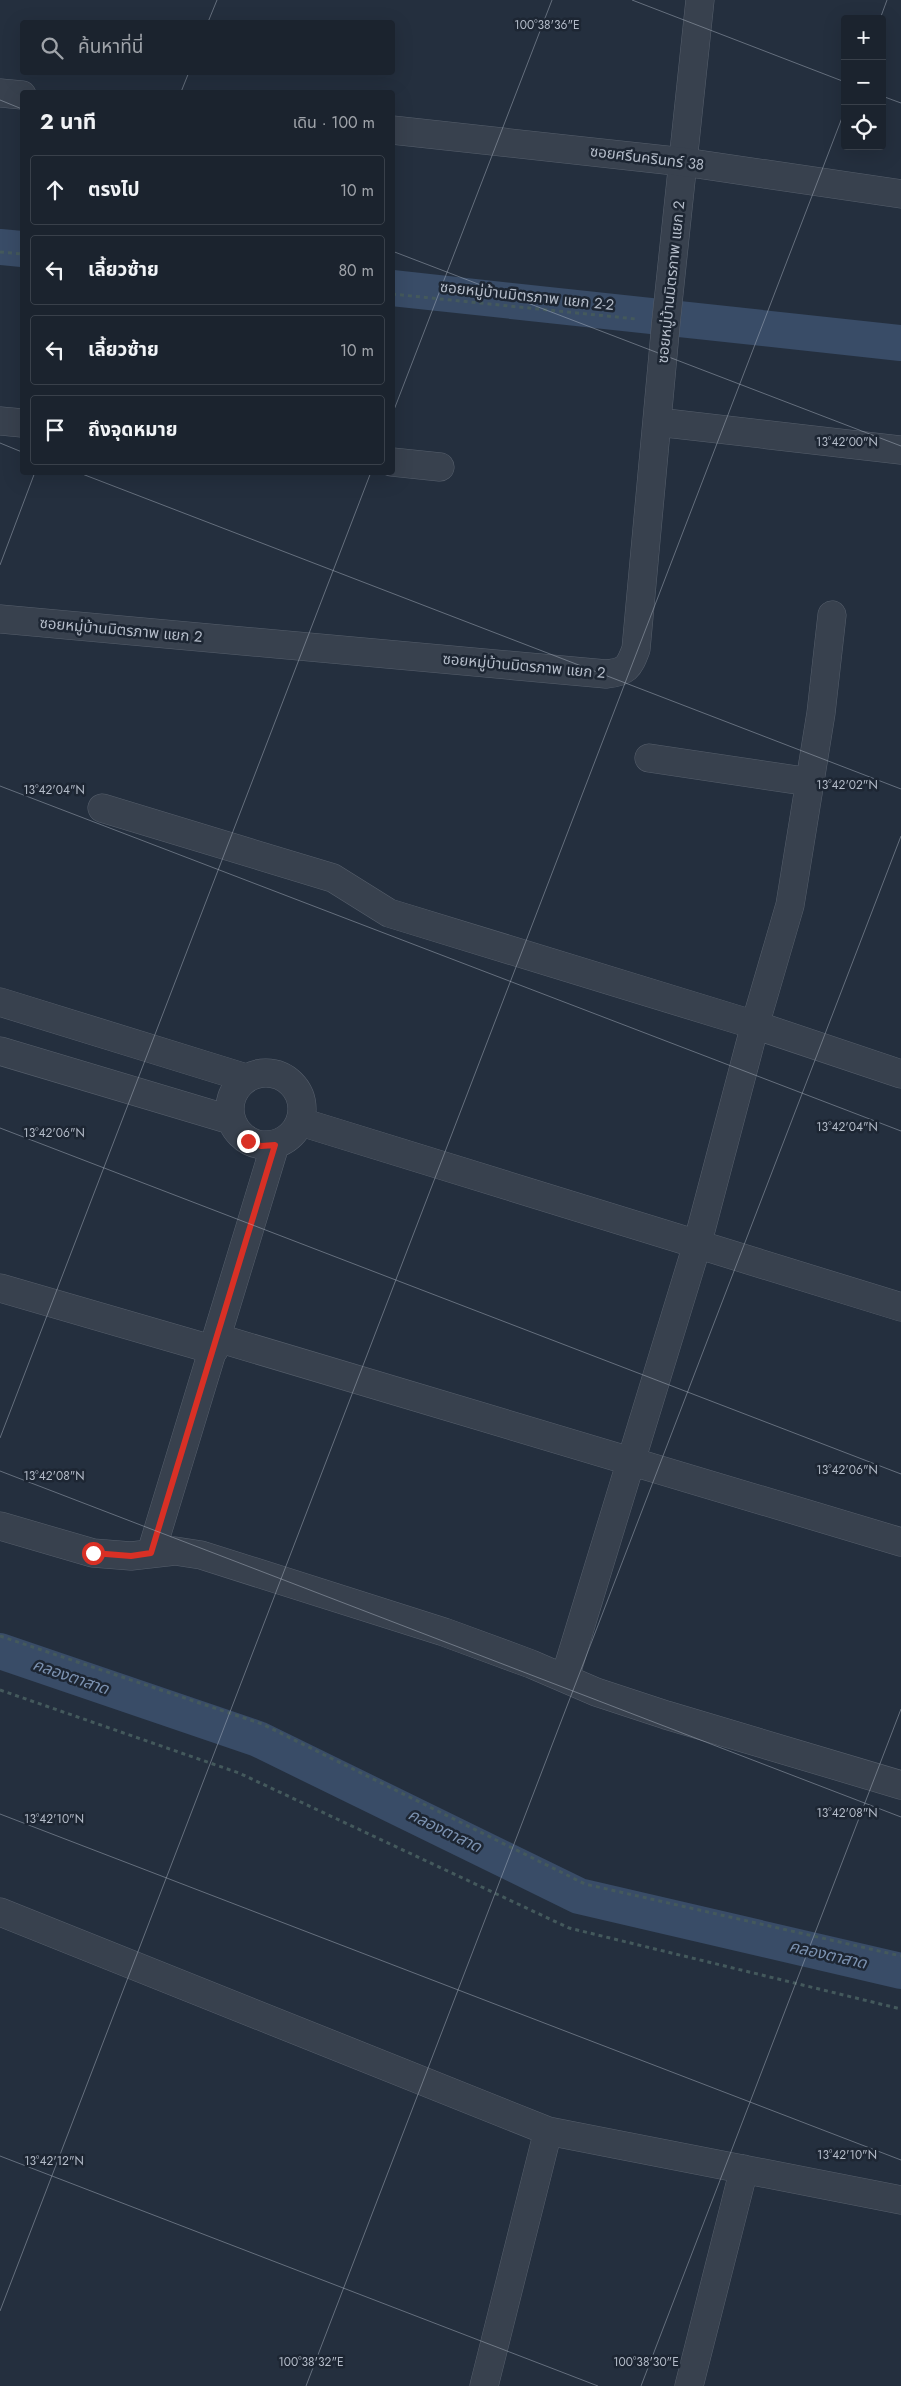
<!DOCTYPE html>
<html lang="th">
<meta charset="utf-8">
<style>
body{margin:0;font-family:Jost,"Noto Sans Thai",sans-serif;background:#282f3a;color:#f1f3f6}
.controls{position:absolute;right:15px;top:15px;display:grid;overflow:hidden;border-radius:5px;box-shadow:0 5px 20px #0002}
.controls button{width:45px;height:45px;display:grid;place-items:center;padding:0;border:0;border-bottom:1px solid #39404a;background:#1b232e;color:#f1f3f6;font:25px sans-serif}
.stop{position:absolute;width:15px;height:15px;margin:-11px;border:4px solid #d93025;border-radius:50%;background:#fff}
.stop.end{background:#d93025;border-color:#fff;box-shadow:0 1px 5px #0008}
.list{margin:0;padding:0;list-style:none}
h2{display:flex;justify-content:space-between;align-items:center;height:65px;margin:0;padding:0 20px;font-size:21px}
h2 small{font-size:16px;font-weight:400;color:#a0a4aa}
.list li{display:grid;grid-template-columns:32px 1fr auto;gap:15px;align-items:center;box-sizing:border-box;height:70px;margin:0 10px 10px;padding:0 10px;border:1px solid #39404a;border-radius:5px}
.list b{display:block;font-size:19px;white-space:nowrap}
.list em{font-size:16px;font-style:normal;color:#a0a4aa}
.icon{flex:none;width:28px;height:28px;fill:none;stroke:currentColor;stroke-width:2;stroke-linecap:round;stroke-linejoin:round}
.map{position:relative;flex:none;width:901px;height:2386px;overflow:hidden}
.search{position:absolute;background:#1b232e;box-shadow:0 5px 20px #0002;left:20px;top:20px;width:375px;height:55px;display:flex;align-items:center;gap:12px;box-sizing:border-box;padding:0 18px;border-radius:5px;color:#a0a4aa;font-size:19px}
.panel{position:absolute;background:#1b232e;box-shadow:0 5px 20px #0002;left:20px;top:90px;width:375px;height:385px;border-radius:5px}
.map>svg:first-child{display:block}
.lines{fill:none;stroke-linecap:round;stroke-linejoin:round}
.canal{stroke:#394c67;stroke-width:36}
.minor-casing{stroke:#565f6c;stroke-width:29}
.tertiary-casing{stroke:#565f6c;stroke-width:29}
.path{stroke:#44595c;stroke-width:3;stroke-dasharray:4 4;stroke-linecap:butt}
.minor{stroke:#38414e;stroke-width:28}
.tertiary{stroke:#38414e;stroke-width:28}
.route{stroke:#d93025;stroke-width:6}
.ticks{fill:none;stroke:#b4bcc9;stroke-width:1;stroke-opacity:0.45}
.labels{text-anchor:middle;stroke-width:5;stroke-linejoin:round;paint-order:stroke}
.street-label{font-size:15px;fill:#b4bcc9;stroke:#1d2633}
.water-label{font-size:16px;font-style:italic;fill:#7c92b1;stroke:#1d2633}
.ticks-label{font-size:12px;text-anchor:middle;fill:#b4bcc9;stroke:#1d2633;stroke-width:5;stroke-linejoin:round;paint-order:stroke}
</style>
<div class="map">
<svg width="901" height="2386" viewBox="0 0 901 2386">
<rect width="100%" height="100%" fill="#242f3e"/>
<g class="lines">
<path class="canal" d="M0,247L22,249
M392,288L901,343
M0,1651L258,1739L579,1896L901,1971"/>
<defs>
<path id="minor" d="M0,421L22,423
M657,422L901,450
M392,462L440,467
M0,619L606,674C626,672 629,668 636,649L666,322L700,0
M649,758L810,782
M102,808L333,878L389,913L755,1025L901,1074
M0,1002L246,1078
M0,1051L231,1120
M230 1109a36 36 0 1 1 72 0a36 36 0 1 1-72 0Z
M301,1122L901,1307
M0,1288L214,1350
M218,1338L901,1542
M0,1526L93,1553L131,1556L175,1551L201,1555L444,1632L531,1664L596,1692L666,1715L901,1785
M151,1553L275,1145
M565,1677L697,1245L755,1025L790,905L821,713L832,615
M0,1912L548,2131L901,2200
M484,2386L548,2131
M689,2386L744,2169"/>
<path id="tertiary" d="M0,93L22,95
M392,130L684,162L901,194"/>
</defs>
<use href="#minor" class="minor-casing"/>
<use href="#tertiary" class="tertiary-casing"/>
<path class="path" d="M0,252L22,254
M392,294L636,319
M0,1636L262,1724L585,1884L901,1956
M0,1690L239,1773L569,1928L901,2009"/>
<use href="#minor" class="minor"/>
<use href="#tertiary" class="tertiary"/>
</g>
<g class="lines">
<path class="route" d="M93,1553L131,1556L151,1553L275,1145L261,1146L248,1141"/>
</g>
<path class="ticks" d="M632,0L845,82M880,19L887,0M208,22L217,0M181,92L189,72M882,96L901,103M0,100L22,109M392,251L901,446M392,415L552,0M0,443L22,452M77,472L901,789M0,565L35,472M0,786L901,1131M0,1128L901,1474M0,1438L371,472M0,1471L901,1817M0,1814L901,2160M0,2156L598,2386M0,2311L845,110M306,2386L901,836M641,2386L901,1709"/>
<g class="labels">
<g class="street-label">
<text transform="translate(647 158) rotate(7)" y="5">ซอยศรีนครินทร์ 38</text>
<text transform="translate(671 282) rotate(-84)" y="5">ซอยหมู่บ้านมิตรภาพ แยก 2</text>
<text transform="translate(527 296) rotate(6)" y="5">ซอยหมู่บ้านมิตรภาพ แยก 2-2</text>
<text transform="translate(121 630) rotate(5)" y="5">ซอยหมู่บ้านมิตรภาพ แยก 2</text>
<text transform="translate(524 666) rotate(5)" y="5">ซอยหมู่บ้านมิตรภาพ แยก 2</text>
</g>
<g class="water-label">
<text transform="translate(71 1676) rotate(19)" y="6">คลองตาสาด</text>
<text transform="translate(445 1830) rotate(26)" y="6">คลองตาสาด</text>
<text transform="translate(828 1954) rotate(13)" y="6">คลองตาสาด</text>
</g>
</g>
<g class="ticks-label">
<text x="547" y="29">100°38'36"E</text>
<text x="847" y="446">13°42'00"N</text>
<text x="847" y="789">13°42'02"N</text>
<text x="54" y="794">13°42'04"N</text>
<text x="847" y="1131">13°42'04"N</text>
<text x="54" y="1137">13°42'06"N</text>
<text x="847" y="1474">13°42'06"N</text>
<text x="54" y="1480">13°42'08"N</text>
<text x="847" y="1817">13°42'08"N</text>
<text x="54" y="1823">13°42'10"N</text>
<text x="847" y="2159">13°42'10"N</text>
<text x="54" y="2165">13°42'12"N</text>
<text x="311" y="2366">100°38'32"E</text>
<text x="646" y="2366">100°38'30"E</text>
</g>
</svg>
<div class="controls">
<button>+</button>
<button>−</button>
<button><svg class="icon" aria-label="locate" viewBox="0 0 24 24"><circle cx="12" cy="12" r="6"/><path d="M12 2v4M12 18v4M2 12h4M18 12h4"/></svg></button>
</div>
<div class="stop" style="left:93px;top:1553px"></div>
<div class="stop end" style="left:248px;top:1141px"></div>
<div class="search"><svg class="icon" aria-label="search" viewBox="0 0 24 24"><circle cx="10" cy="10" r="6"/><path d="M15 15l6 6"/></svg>ค้นหาที่นี่</div>
<section class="panel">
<h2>2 นาที<small>เดิน · 100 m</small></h2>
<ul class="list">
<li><svg class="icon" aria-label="ahead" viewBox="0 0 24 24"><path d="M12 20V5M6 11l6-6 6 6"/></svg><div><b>ตรงไป</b></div><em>10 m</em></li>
<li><svg class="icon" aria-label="left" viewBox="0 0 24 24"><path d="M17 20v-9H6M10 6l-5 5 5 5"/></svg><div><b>เลี้ยวซ้าย</b></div><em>80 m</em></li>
<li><svg class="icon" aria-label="left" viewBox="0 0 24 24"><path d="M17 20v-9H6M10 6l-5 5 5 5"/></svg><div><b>เลี้ยวซ้าย</b></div><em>10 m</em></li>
<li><svg class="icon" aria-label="arrive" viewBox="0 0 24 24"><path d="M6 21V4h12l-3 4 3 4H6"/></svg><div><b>ถึงจุดหมาย</b></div></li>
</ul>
</section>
</div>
